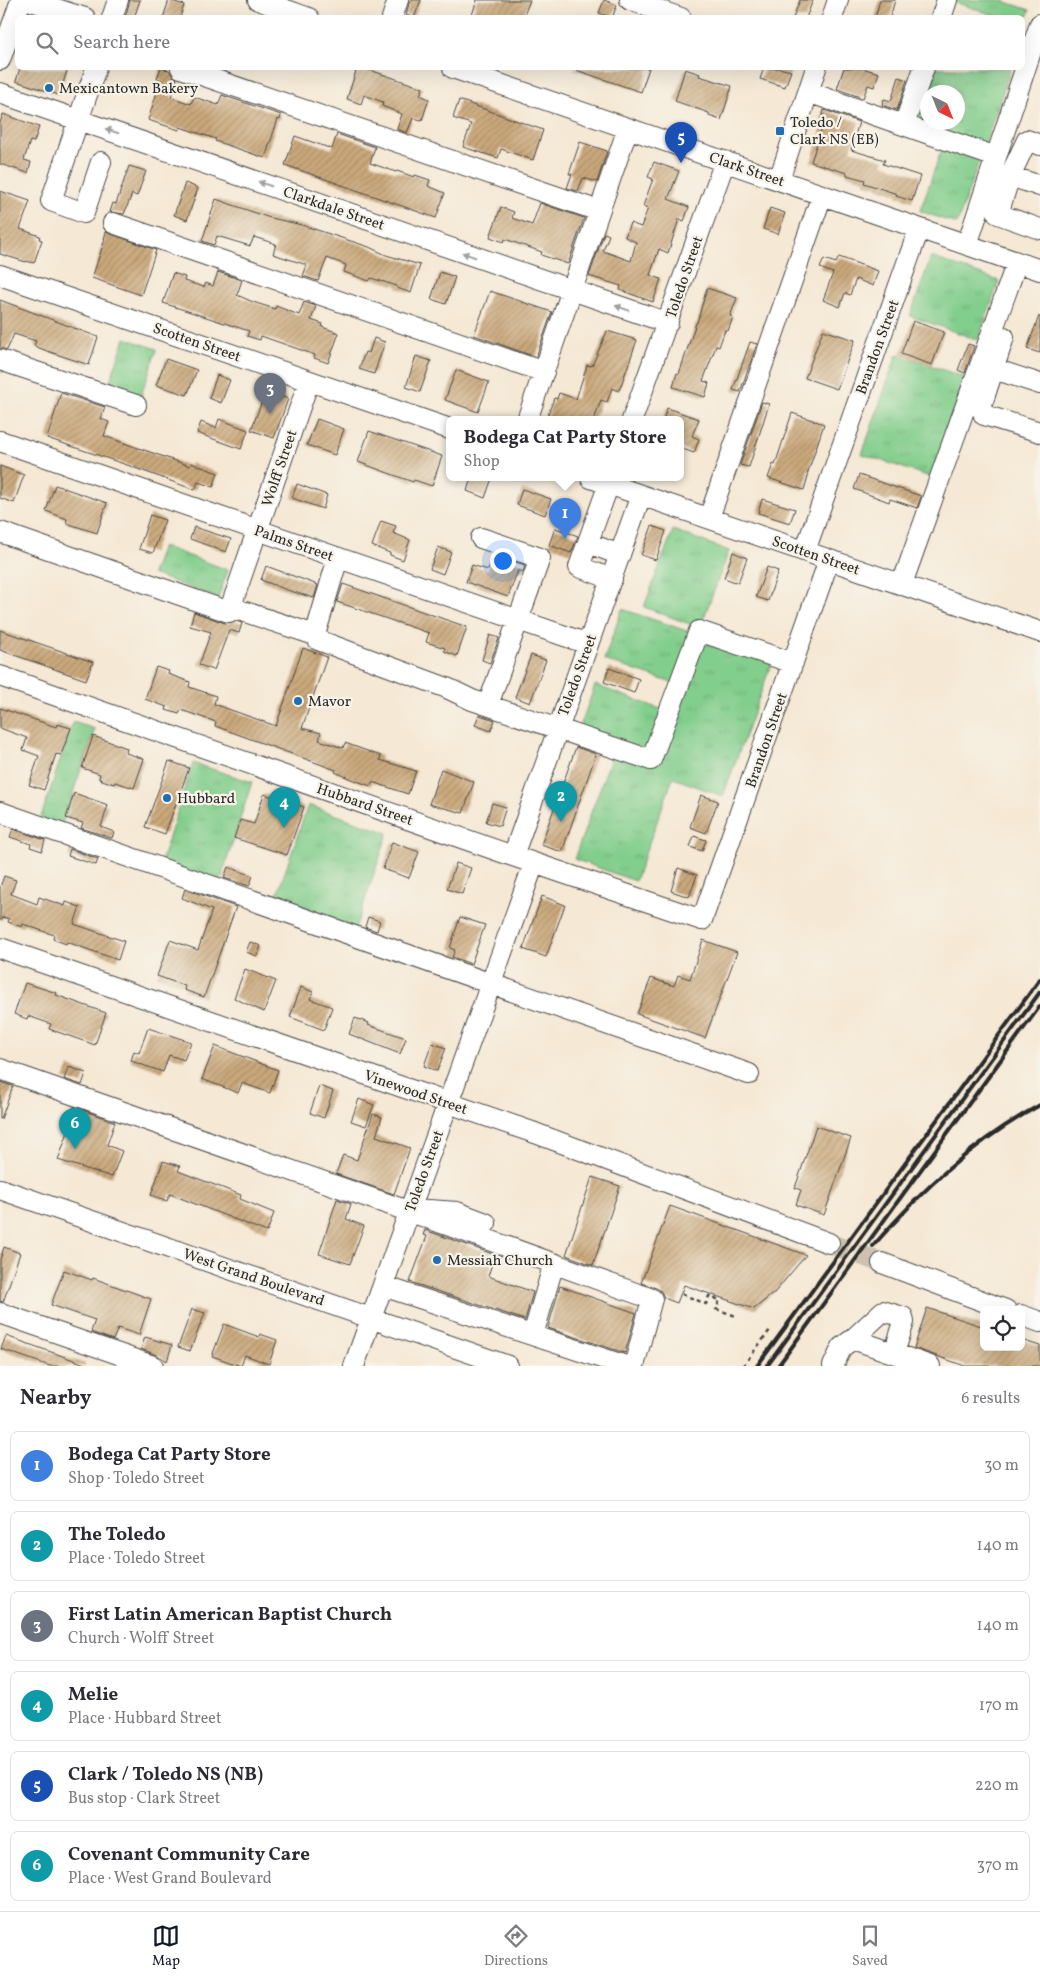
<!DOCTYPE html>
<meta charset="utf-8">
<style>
body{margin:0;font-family:Vollkorn,serif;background:#f2f2f3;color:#2b2b33}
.controls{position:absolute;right:15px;bottom:15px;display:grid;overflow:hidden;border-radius:8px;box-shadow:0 5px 20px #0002}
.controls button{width:45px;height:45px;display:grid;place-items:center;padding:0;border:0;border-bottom:1px solid #e1e1e2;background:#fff;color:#2b2b33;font:25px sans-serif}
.compass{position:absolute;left:920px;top:85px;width:45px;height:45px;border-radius:50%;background:#fff;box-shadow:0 5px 20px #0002;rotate:137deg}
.you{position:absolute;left:502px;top:560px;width:18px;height:18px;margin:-12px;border:4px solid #fff;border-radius:50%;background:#1a73e8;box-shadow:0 0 0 8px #1a73e833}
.badge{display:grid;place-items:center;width:32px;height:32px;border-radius:50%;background:#111827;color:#fff;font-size:16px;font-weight:700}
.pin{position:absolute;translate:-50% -41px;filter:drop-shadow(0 1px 2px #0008)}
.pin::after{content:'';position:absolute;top:26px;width:18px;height:15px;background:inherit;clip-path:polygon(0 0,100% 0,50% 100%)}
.popup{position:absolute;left:446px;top:416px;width:238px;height:65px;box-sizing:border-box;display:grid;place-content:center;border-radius:8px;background:#fff;filter:drop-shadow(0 1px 4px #0005);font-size:16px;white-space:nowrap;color:#7c7c81}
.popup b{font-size:19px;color:#2b2b33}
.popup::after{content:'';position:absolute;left:50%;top:100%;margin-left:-10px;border:10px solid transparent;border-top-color:#fff}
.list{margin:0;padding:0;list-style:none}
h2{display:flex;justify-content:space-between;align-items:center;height:65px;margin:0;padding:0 20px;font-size:21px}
h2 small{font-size:16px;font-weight:400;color:#7c7c81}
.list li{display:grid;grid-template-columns:32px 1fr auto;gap:15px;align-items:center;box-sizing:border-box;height:70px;margin:0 10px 10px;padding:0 10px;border:1px solid #e1e1e2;border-radius:8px}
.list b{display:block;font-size:19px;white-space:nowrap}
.list p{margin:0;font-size:16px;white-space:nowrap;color:#7c7c81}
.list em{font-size:16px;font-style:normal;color:#7c7c81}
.icon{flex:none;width:28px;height:28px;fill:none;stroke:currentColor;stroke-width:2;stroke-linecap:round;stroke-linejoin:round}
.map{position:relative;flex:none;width:1040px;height:1366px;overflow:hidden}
.search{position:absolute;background:#fff;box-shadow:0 5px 20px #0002;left:15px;right:15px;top:15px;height:55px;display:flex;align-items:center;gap:12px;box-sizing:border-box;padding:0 18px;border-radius:8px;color:#7c7c81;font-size:19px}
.sheet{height:545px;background:#fff}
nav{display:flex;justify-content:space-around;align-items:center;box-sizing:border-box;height:70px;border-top:1px solid #e1e1e2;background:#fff;font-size:14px;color:#7c7c81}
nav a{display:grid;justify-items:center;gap:2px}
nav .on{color:#111827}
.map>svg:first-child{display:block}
.grass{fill:url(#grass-tufts);stroke:#567c5c;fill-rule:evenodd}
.building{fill:url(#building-hatch)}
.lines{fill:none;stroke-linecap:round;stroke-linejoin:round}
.minor-tunnel{stroke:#cdc2b2;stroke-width:20;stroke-dasharray:20 10;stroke-linecap:butt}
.minor-casing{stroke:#494744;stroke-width:22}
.path{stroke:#494744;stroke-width:2.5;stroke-dasharray:4 4;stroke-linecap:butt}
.minor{stroke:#fff;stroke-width:20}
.rail{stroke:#2b2b2b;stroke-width:4}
.oneway{fill:#a0a0a0}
.poi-dot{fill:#1f6fb2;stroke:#f7f3e8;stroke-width:2}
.labels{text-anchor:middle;stroke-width:4.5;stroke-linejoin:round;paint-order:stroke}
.poi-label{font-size:15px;fill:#2b2b2b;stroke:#f7f3e8;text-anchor:start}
.street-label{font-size:15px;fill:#2b2b2b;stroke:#f7f3e8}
</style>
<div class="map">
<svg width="1040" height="1366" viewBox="0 0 1040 1366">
<defs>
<pattern id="grass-tufts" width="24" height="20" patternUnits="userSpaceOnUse" patternTransform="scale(1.25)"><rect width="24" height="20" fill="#82ce8c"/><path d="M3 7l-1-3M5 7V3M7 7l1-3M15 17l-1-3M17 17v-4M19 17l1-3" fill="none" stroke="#70b179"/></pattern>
<pattern id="building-hatch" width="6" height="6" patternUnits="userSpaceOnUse" patternTransform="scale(1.25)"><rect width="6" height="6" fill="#cba97c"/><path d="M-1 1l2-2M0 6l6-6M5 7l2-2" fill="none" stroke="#a58a66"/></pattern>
</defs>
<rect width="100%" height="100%" fill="#f7f3e8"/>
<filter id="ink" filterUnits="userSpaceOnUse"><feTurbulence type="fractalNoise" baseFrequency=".02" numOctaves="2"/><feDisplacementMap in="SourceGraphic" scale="10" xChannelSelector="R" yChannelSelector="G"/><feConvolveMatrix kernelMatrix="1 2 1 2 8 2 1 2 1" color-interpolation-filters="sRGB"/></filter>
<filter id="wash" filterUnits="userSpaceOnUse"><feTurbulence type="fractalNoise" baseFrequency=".0096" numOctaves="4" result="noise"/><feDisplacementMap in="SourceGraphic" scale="20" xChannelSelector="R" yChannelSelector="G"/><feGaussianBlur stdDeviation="1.12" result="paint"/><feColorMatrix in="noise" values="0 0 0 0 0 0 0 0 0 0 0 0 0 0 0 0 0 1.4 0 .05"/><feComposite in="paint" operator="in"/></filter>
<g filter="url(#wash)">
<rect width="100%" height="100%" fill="#f5e8d4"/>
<path class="grass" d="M954,0H1000L1030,10L1024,26L1023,25L1022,18L1000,17L954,2Z
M929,68H1011L984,146L911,121ZM928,92H958V122H928Z
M943,145L980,158L957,224L920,211Z
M931,257L999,281L978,340L910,316Z
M125,338L157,349L139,401L107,390Z
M897,354L967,378L933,478L862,454Z
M673,530L729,551L700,628L644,607Z
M162,546L228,570L218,598L152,574Z
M622,609L693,633L675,684L604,660Z
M701,637L772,662L723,796L673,778L635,881L574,859L614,750L654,764Z
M595,685L666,711L649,757L578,732Z
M73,722L95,729L61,827L40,820Z
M193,763L252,782L220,881L161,862Z
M308,805L388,833L355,929L275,901Z"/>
<g id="blocks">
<path class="building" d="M130,0H140L134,18H125Z
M169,0L184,5L180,18H163Z
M410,0H421L414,18L406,15Z
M477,0H530L523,18H471Z
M604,0L617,5L612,18L599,13Z
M800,0H813L806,18H793Z
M880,0H895L890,18H875Z
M20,68H68L59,95L16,81Z
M161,68L169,70L172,75L177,79L171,97L191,104L194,97L218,105L222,95L281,115L280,120L278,119L265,158L215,141L216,139L180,127L179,130L148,120L161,80L157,78Z
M357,68H364L423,88L420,95L429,99L422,120L413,118L407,133L397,129L402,114L382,106L383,102L364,95L361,104L347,99Z
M574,68H649L641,92L573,69Z
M764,68H779L791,71L785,87L760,79Z
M844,68H862L879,73L874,87L868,85L863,98L837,89Z
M685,69L700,74L699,76L732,86L721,120L709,116V113L675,101Z
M899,77L907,80L897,110L882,105L884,99L891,101Z
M459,100L543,130L533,160L501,149L498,158L463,147L471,124L453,118Z
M824,110L859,122L851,150L885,160L883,164L920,176L912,201L896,196L897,194L864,183L865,180L847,175V173L811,162L824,121L821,119Z
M3,114L39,127L34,142L30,141L24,160L31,162L28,173L0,164V123Z
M337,134L375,147L370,163L396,172L397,171L414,177L415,175L430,180L428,186L445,193L436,218L285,165L295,136L332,149Z
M580,142L607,151L597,182L583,178L578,191L567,188L572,174H569Z
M654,162L679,171L668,199L689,207L684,221L679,219L668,253L659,249L650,275L661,279L653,302L620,290L621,286L589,276L604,233L609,235L603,251L631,261L636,242L625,237L630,223L641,227L648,208L643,206L653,179L648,177Z
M129,166L146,171L137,196L132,194L124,214L110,212L113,203L116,204Z
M185,183L198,188L187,220L174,215Z
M0,191L30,201L20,229L40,236L39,239L42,240L34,263L26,261V262L0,254Z
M216,199L267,217L302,225L369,247L386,255L420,265L411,293L397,288V286L371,278L369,281L344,272L346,265L327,258L318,281L303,276L307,265L273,254L276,244L254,237L250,246L217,236L214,245L202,241Z
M540,203L584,218L568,264L541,255L542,252L505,239L504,242L490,237L501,207L514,212L512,218L532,225Z
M770,208L785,213L778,234L763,229Z
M106,232L156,250L141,295L92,278L105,239H104Z
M839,257L878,271L873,286L856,279L850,295L845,293L840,307L823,300L833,273L820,268L824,259L836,263Z
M218,272L242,280L237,295L253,302L275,309L276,306L299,315L304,302L316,306L311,320L323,324L322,327L339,333L328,363L314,358L315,355L298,349L261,336L260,340L247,336L249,331L163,303L173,273L185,277L184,281L204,287L206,283L213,286Z
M440,272L455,277L446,304L431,299Z
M707,288L737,298L730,316L733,317L728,331L725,330L719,347L716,346L703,381L709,383L705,397L673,387L677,373L679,374L696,323H697Z
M490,291L552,312L536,357L474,335Z
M0,300L98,337L89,365L47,351L34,346L36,341L14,334L7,350L0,348Z
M1039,316L1040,317V353L1027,349Z
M913,321L944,332L932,365L901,354Z
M823,330L855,340L837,389L805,378Z
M607,331L637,340L619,391L612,388L607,402L601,400L594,420H546L554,398L557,399L559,393L576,399L587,365L592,366Z
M374,338L385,342L374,374L359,369L365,352L369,353Z
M750,342L757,344L740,392L733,390Z
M968,344L974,346L965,373L958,370Z
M416,356L431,361L420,392L406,387Z
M166,359L197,370L187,395L156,385Z
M456,370L489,382L478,412L445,400Z
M217,375L230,380L221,403L209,398Z
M266,391L288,399L274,438L251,430Z
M61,393L105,407L101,419L109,422L104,436L190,466L191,463L218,473L213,487L198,482L195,490L130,466L47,438Z
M762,402L769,404L749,467L740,465Z
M667,408L699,419L692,436L699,439L694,453L680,448V420H663Z
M792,413L824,424L807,475L808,476L804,490L768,478L773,464L775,465Z
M219,419L248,430L241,449L197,433L201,422L216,428Z
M317,419L344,429L335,455L307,445Z
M369,431L442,456L432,486L414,480L413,482L358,462Z
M0,466L24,475L14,503L0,498Z
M859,475L921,496L917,508L890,499L889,502L854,489Z
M471,478H492L485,498L467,491Z
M297,484L327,495L323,509L292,498Z
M55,485L107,503L97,533L66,523L67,519L46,511Z
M522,489L551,499L545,515L517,505Z
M762,499L795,509L790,523L758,513Z
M150,515L165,520L153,553L139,549Z
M381,521L396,526L393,533L410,540L403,560L390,555V553L372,546Z
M652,526L666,531L656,560L641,555Z
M194,527L231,539L226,552L190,539Z
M555,528L578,536L571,553L549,545Z
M438,547L451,552L443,574L430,569Z
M733,552L747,558L738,583L724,578Z
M493,555L525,565L523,572L518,570L508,597L466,582L472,565L488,570Z
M266,566L318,585L314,598L287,590L261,580Z
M767,567L778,571L768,601L756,597Z
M343,584L467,627L457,656L444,651L445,648L426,642L429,633L337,602Z
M194,612L225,623L236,621L242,623L239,633L229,630L214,670L199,665L211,632L190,626Z
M0,630L93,662L86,680L0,650Z
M490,635L499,638L490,663L482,660Z
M303,648L327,657L302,728L321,733L319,740L343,748L345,743L381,756L380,760L416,771L408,794L372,782L371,786L351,779L335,772L336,770L215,726L216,722L181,710L179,714L166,710L167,707L145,699L156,667L169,671L168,674L190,682L189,687L216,696L214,704L276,726Z
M531,655L546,660L530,703L515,697Z
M609,668L639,679L634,693L604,682Z
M0,708L56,727L57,724L71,728L61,755L56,754L44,790L29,785L39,756L23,750L27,738L0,728Z
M479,715L495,720L491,731L475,725Z
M93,736L127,748L126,753L144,759L134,788L115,782L114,784L99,779L100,774L82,768Z
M576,747L596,754L562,852L541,845Z
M169,761L189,768L165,834L145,827Z
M441,769L474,782L463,813L429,804Z
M74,793L108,805L101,827L114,832L112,838L81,828L83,823L66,818Z
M264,794L304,807L287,855L234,838L240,820L254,824Z
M701,795L718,801L706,833L690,827Z
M492,803L506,807L500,826L486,822Z
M13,829L45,840L42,851L30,847L31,844L10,837Z
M694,836L706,840L702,851L690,847Z
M392,842L419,852L409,878L383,869Z
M70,849L98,859L96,865L68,856Z
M456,863L471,868L462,894L447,889Z
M228,867L253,876L249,886L224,878Z
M678,868L697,875L689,897L671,891Z
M4,876L16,880L11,894L37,904L39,897L65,906L66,902L80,907L74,924L124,941L118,960L67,942L66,944L53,939L54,935L23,924L22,927L8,922L9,919L3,917L2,920H0V887Z
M185,889L236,907L204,997L184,990L185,986L157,976L170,940L198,950L212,910L182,898Z
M542,896L565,905L546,957L523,949Z
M368,917L380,921L377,931L365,927Z
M460,917L485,925L471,964L452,957L455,950L450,948Z
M703,940L737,952L705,1038L637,1014L651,978L674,986L678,975L690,979Z
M250,942L261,946L257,956L246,952Z
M245,969L276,981L264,1012L234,998Z
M25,983L57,993L56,995L106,1013L95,1045L49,1029L51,1024L28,1016L27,1019L14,1014Z
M301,987L313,992L310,999L332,1007L324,1030L290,1017Z
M355,1018L369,1023L368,1025L406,1038L400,1054L349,1034Z
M148,1028L191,1042L184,1060L169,1055L163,1072L131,1061L134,1051L139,1053Z
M432,1043L446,1048L437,1071L424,1066Z
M215,1046L278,1070L270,1093L242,1083L238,1093L202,1079Z
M69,1067L86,1073L82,1085L64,1079Z
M0,1082L13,1086L1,1119H0Z
M319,1086L333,1091L324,1118L310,1113Z
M359,1099L374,1105L366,1126L351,1121Z
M74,1107L115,1122L107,1145L122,1151L112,1177L58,1160L73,1118L70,1117Z
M373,1114L382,1117L376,1136L410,1148L394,1194L336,1174L343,1155L357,1160Z
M816,1126L851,1138L824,1215L796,1205L801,1190L795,1188Z
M163,1161L180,1166L178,1171L241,1195L240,1199L274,1213L267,1232L170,1194L167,1201L151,1195Z
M592,1177L620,1186L593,1265L566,1255Z
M337,1199L351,1204L346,1219L364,1226L350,1264L319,1254Z
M670,1206L745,1233L806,1255L775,1292L754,1309L684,1285L677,1303L664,1298L661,1291L656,1288L641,1283Z
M425,1230L495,1255L488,1276L533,1292L525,1320L410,1282L427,1236L423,1235Z
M4,1247L20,1253L3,1302L0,1301V1260Z
M64,1270L92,1280L93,1278L151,1299L139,1335L118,1328L113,1340L91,1332L95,1320L51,1305Z
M560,1286L636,1313L625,1353L548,1328Z
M927,1308L984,1327V1347H1021V1340L1040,1346V1366H965L914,1348Z
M192,1309L205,1313L190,1351L178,1347Z
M224,1324L259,1337L260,1334L277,1340L269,1364L245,1355L241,1366L212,1356Z
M6,1336L85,1364V1366H50L1,1349Z
M145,1337L172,1345L167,1361L157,1355L141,1349Z"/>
</g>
</g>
<g filter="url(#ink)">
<use href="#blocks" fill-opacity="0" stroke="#494744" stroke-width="1"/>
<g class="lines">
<path class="minor-tunnel" d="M829,1243L882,1263"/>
<defs>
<path id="minor" d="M28,0L85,18
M258,0L309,18
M630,0L681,18
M112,18L118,0
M392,18L398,0
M832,18L838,0
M941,18L947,0
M0,60L21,0
M96,68L51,201L84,213L101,162
M181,68L599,211
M453,68L1040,270
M808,92L996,157
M0,93L668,323
M904,125L924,68
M1010,176L1027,140L1040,145
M779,180L816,68
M1040,186L1010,176L998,214L1040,229
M113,223L544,372
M967,245L1040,24
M0,275L450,429
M1004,337L981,407L984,415L1040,432
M0,360L136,405
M994,369L1040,384
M527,420L628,128
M632,420L725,161
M0,441L588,644
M591,478L1040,632
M611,478L579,567L612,579
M709,518L822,195
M0,532L229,612L309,381
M481,538L540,558L488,705
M588,543L620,555
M805,551L919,229
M338,558L315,635L318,640L447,688L472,700L651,760L699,631L793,663
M902,584L1017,262
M230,607L315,635
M0,676L513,856L702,920L829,560
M0,812L749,1074
M513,856L641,495
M0,948L535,1133L829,1243
M0,1069L425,1217L652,1299L634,1366
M0,1189L508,1366
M427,1213L429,1210L457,1212L486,1223
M882,1263L1006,1310
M383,1286L626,1366
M0,1313L153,1366
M1021,1315L1040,1322
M533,1335L554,1263
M853,1339L883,1311L903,1317L904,1322L894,1353
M354,1366L534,863
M833,1366L842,1347L853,1339L930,1366"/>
</defs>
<use href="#minor" class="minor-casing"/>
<path class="path" d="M682,1294L706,1304L709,1296L720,1300L716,1309L736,1316
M743,1366L770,1330"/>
<use href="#minor" class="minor"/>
<path class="rail" d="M873,1246C923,1189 972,1142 1040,1105
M757,1366L1040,979
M767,1366L1040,992
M778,1366L1040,1006"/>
</g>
<defs><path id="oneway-solid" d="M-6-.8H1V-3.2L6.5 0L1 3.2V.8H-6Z" transform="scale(1.25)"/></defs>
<g class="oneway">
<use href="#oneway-solid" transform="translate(112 131) rotate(-161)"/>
<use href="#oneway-solid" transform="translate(265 184) rotate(-161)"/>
<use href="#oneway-solid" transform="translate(469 255) rotate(-161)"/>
<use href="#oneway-solid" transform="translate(622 308) rotate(-161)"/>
</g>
</g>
<g class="poi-dot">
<circle cx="49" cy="88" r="5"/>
<rect x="775" y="126" width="10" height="10" rx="2.5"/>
<circle cx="298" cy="701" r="5"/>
<circle cx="167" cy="798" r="5"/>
<circle cx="437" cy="1260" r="5"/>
</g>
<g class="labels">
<g class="poi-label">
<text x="59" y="93">Mexicantown Bakery</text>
<text x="790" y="127">Toledo /<tspan x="790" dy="17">Clark NS (EB)</tspan></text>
<text x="308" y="706">Mavor</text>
<text x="177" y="803">Hubbard</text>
<text x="447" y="1265">Messiah Church</text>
</g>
<g class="street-label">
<text transform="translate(747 169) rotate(19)" y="5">Clark Street</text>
<text transform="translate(334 208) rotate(19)" y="5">Clarkdale Street</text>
<text transform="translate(684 277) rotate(-71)" y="5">Toledo Street</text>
<text transform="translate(197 342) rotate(19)" y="5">Scotten Street</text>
<text transform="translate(877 347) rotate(-70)" y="5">Brandon Street</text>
<text transform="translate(279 468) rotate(-71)" y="5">Wolff Street</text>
<text transform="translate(294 543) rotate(19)" y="5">Palms Street</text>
<text transform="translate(816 555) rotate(19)" y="5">Scotten Street</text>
<text transform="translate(577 675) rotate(-70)" y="5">Toledo Street</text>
<text transform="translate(766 740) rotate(-71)" y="5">Brandon Street</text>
<text transform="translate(365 804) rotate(19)" y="5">Hubbard Street</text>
<text transform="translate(416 1092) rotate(19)" y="5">Vinewood Street</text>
<text transform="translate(424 1171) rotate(-70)" y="5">Toledo Street</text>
<text transform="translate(254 1277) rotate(19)" y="5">West Grand Boulevard</text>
</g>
</g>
</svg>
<div class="controls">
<button><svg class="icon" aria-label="locate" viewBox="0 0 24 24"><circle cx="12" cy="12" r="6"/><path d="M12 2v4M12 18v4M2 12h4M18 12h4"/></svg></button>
</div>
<svg class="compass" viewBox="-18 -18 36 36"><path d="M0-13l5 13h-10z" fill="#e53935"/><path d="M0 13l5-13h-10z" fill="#7c7c81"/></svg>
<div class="you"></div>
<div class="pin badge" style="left:565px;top:539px;background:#3f7fe0">1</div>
<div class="popup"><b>Bodega Cat Party Store</b>Shop</div>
<div class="pin badge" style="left:561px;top:822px;background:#0f9aa8">2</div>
<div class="pin badge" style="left:270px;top:414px;background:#6b7280">3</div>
<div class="pin badge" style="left:284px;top:828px;background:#0f9aa8">4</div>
<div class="pin badge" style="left:681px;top:163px;background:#1a4fb4">5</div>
<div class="pin badge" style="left:75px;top:1149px;background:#0f9aa8">6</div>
<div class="search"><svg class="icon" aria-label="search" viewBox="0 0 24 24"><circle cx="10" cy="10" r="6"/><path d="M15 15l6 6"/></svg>Search here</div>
</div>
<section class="sheet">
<h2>Nearby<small>6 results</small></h2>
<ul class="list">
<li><span class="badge" style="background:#3f7fe0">1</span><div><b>Bodega Cat Party Store</b><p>Shop · Toledo Street</p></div><em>30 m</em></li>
<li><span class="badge" style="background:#0f9aa8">2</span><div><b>The Toledo</b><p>Place · Toledo Street</p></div><em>140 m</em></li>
<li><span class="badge" style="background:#6b7280">3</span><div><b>First Latin American Baptist Church</b><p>Church · Wolff Street</p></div><em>140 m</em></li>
<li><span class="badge" style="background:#0f9aa8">4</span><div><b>Melie</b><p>Place · Hubbard Street</p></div><em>170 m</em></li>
<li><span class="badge" style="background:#1a4fb4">5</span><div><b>Clark / Toledo NS (NB)</b><p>Bus stop · Clark Street</p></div><em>220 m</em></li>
<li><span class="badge" style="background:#0f9aa8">6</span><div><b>Covenant Community Care</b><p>Place · West Grand Boulevard</p></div><em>370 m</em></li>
</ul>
</section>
<nav>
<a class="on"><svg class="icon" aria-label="map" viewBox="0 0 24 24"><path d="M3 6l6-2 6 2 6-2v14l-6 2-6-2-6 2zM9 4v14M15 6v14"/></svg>Map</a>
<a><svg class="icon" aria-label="directions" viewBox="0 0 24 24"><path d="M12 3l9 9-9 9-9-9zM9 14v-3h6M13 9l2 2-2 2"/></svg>Directions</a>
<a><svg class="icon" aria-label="saved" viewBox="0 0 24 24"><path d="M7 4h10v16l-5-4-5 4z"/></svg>Saved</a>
</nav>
